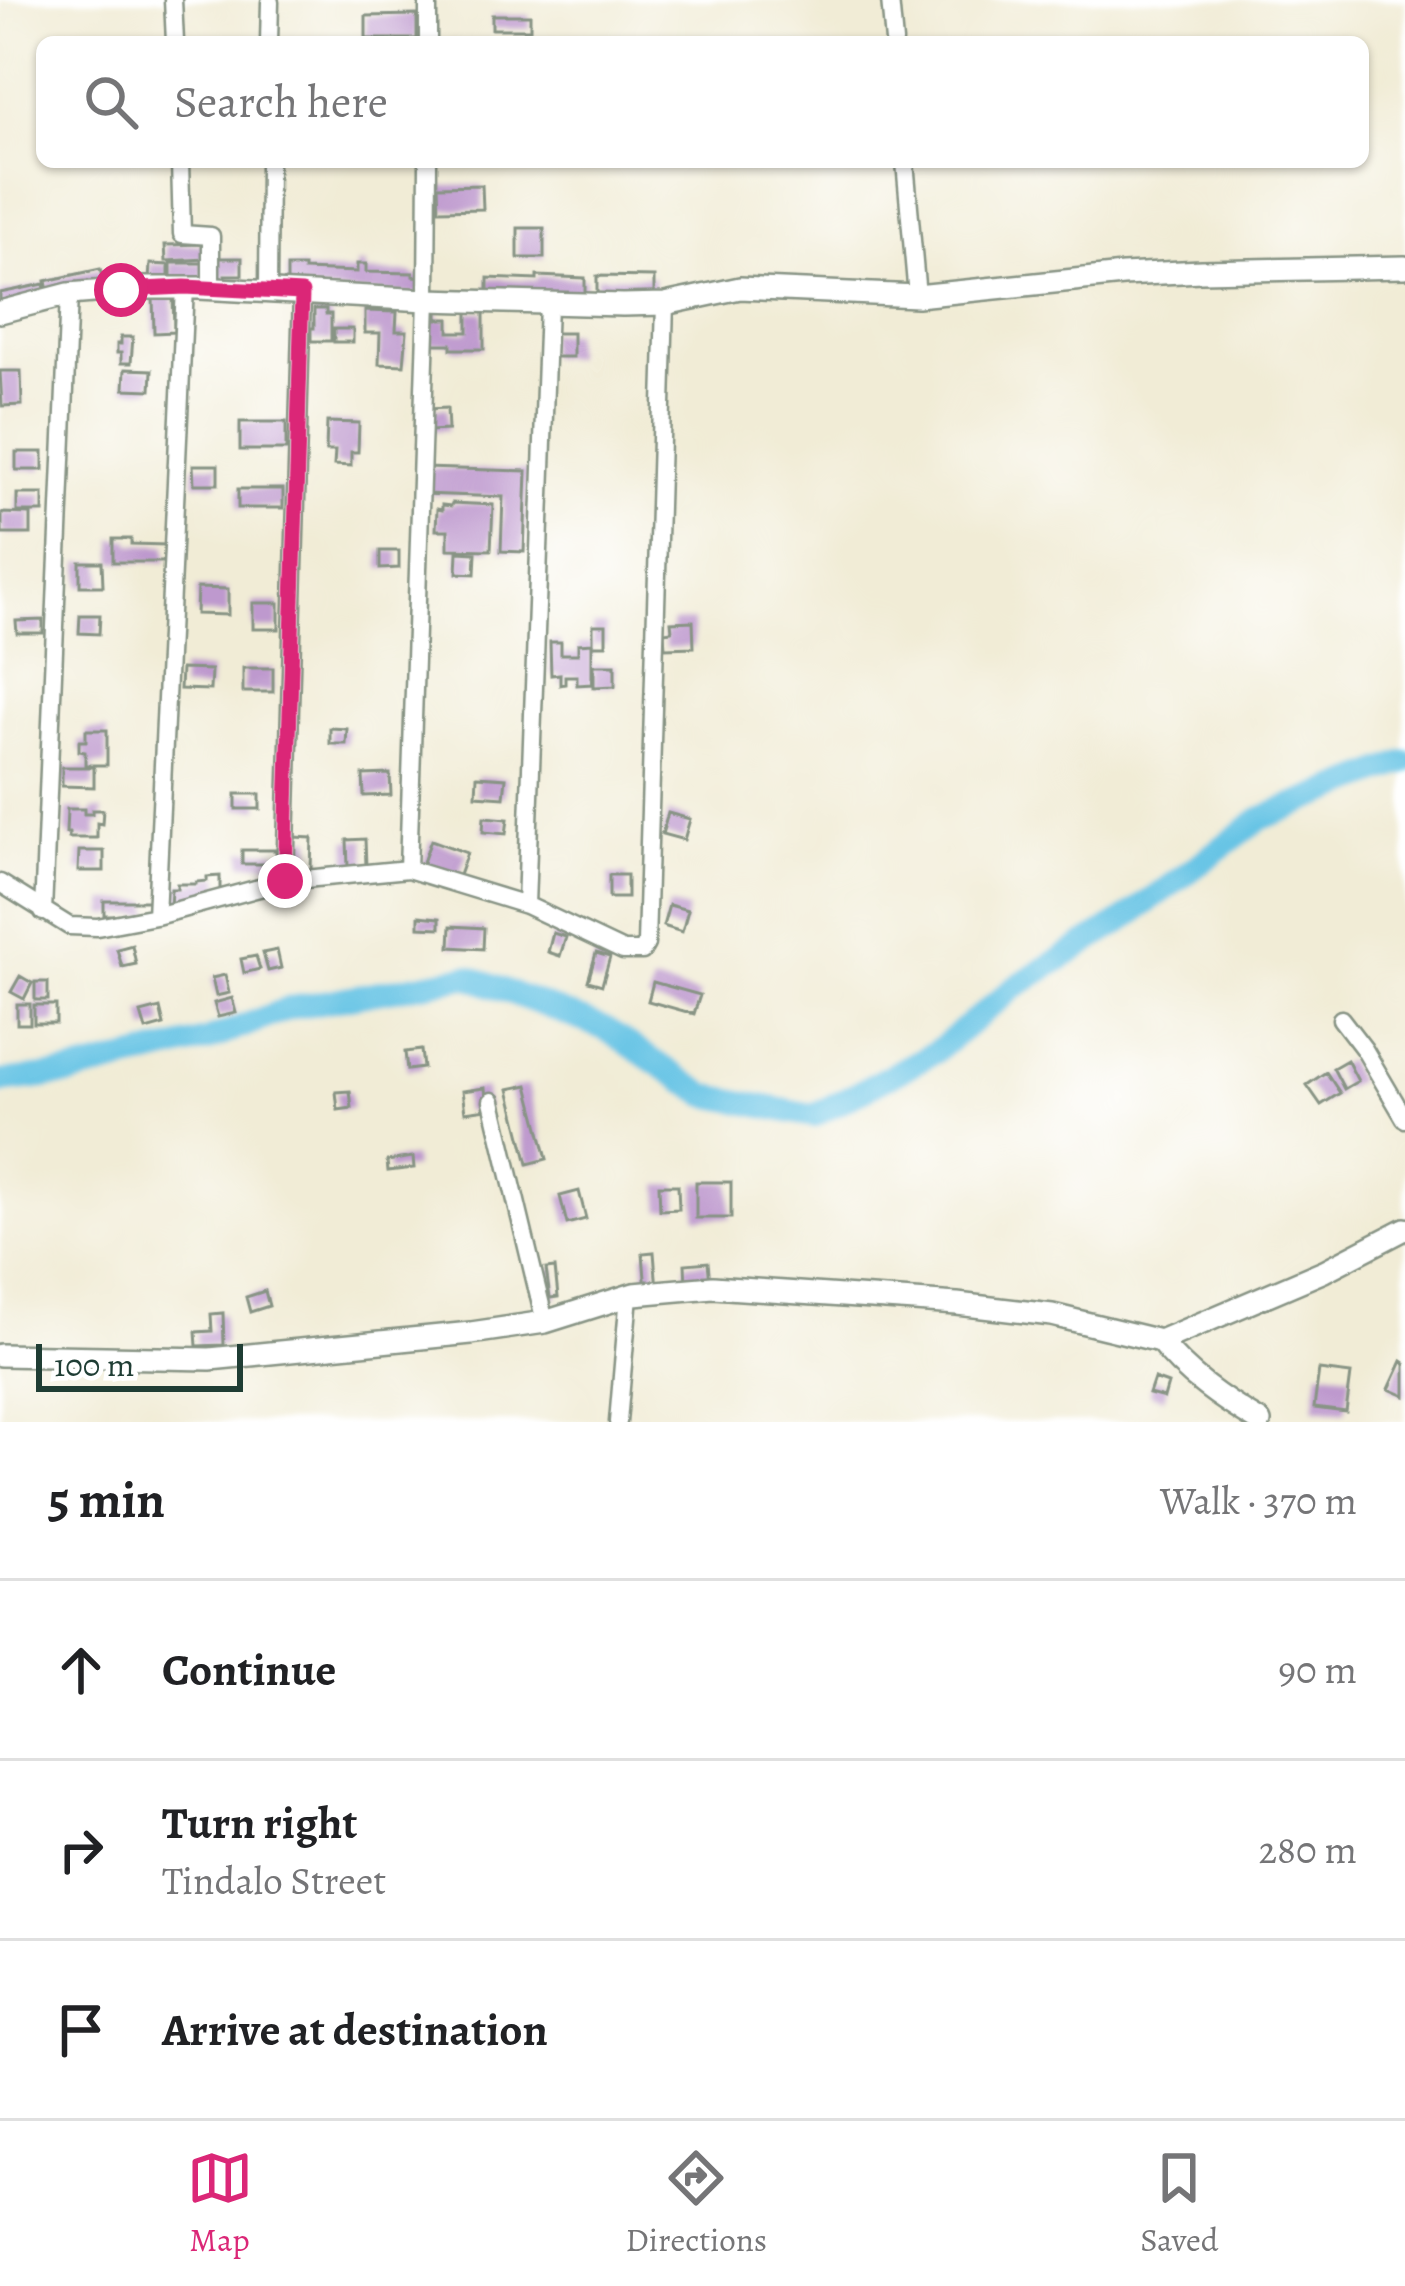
<!DOCTYPE html>
<meta charset="utf-8">
<style>
body{margin:0;font-family:Alegreya,serif;background:#f2f2f2;color:#202124}
.scale{position:absolute;left:36px;bottom:30px;width:207px;box-sizing:border-box;padding-left:12px;border:6px solid #1f3d34;border-top:0;font-size:33px;line-height:42px;white-space:nowrap;color:#1f3d34;-webkit-text-stroke:9px #fff;paint-order:stroke}
.stop{position:absolute;width:36px;height:36px;margin:-27px;border:9px solid #db2777;border-radius:50%;background:#fff}
.stop.end{background:#db2777;border-color:#fff;box-shadow:0 3px 12px #0008}
.list{margin:0;padding:0;list-style:none}
h2{display:flex;justify-content:space-between;align-items:center;height:156px;margin:0;padding:0 48px;font-size:51px}
h2 small{font-size:39px;font-weight:400;color:#757577}
.list li{display:grid;grid-template-columns:78px 1fr auto;gap:36px;align-items:center;box-sizing:border-box;height:180px;padding:0 48px;border-top:3px solid #e0e0e0}
.list b{display:block;font-size:45px;white-space:nowrap}
.list p{margin:0;font-size:39px;white-space:nowrap;color:#757577}
.list em{font-size:39px;font-style:normal;color:#757577}
.icon{flex:none;width:66px;height:66px;fill:none;stroke:currentColor;stroke-width:2;stroke-linecap:round;stroke-linejoin:round}
.map{position:relative;flex:none;width:1405px;height:1422px;overflow:hidden}
.search{position:absolute;background:#fff;box-shadow:0 3px 9px #0004;left:36px;right:36px;top:36px;height:132px;display:flex;align-items:center;gap:30px;box-sizing:border-box;padding:0 42px;border-radius:18px;color:#757577;font-size:45px}
.sheet{height:696px;background:#fff}
nav{display:flex;justify-content:space-around;align-items:center;box-sizing:border-box;height:168px;border-top:3px solid #e0e0e0;background:#fff;font-size:33px;color:#757577}
nav a{display:grid;justify-items:center;gap:6px}
nav .on{color:#db2777}
.map>svg:first-child{display:block}
.lines{fill:none;stroke-linecap:round;stroke-linejoin:round}
.river{stroke:#67c4e5;stroke-width:24}
.building{fill:#be99ce}
.minor-casing{stroke:#889485;stroke-width:21}
.tertiary-casing{stroke:#889485;stroke-width:26}
.minor{stroke:#fff;stroke-width:16}
.tertiary{stroke:#fff;stroke-width:21}
.route{stroke:#db2777;stroke-width:15}
</style>
<div class="map">
<svg width="1405" height="1422" viewBox="0 0 1405 1422">
<rect width="100%" height="100%" fill="#fff"/>
<filter id="ink" filterUnits="userSpaceOnUse"><feTurbulence type="fractalNoise" baseFrequency=".00833" numOctaves="2"/><feDisplacementMap in="SourceGraphic" scale="24" xChannelSelector="R" yChannelSelector="G"/><feConvolveMatrix kernelMatrix="1 2 1 2 8 2 1 2 1" color-interpolation-filters="sRGB"/></filter>
<filter id="wash" filterUnits="userSpaceOnUse"><feTurbulence type="fractalNoise" baseFrequency=".004" numOctaves="4" result="noise"/><feDisplacementMap in="SourceGraphic" scale="48" xChannelSelector="R" yChannelSelector="G"/><feGaussianBlur stdDeviation="2.7" result="paint"/><feColorMatrix in="noise" values="0 0 0 0 0 0 0 0 0 0 0 0 0 0 0 0 0 1.4 0 .05"/><feComposite in="paint" operator="in"/></filter>
<g filter="url(#wash)">
<rect width="100%" height="100%" fill="#f1ecd6"/>
<g class="lines">
<path class="river" d="M0,1082L71,1074L206,1041L289,1008L467,976L605,1029L706,1095L813,1116L935,1052L1015,987L1121,922L1260,819L1405,762"/>
</g>
<g id="blocks">
<path class="building" d="M417,15V39H366V16Z
M492,15H530V29H492Z
M482,185L483,209L439,210L438,186Z
M518,228H544V258H518Z
M207,244V259L166,261L165,245Z
M216,258H242V275H225V285H215Z
M171,263H204L203,285L171,283Z
M150,264L169,265V283L149,281Z
M357,264H366V272L413,273V276L425,277V295L287,290V267H304V270L357,272Z
M100,269L104,286L49,296L46,281Z
M537,276L585,278V301L488,299V278L537,280Z
M597,276L654,277V298L597,300Z
M44,284L47,297L0,307V293Z
M153,296H173L174,332L154,333Z
M314,309H326V314H331V341H311V328H314Z
M365,311L397,312L396,331H407L404,365L379,364L380,333H365Z
M430,311L438,312V319H449V332H468V312H484V349H451V344H430Z
M334,329H353V342H334Z
M548,333H573V357H548Z
M121,337H133L131,363H121V353H117V344H121Z
M125,369L152,370L151,390L124,389Z
M0,371H21L22,405L2,406Z
M447,408L448,430L428,431L427,409Z
M240,422H286V450H240Z
M327,422L359,423L358,452H351V466L334,465L335,451H326Z
M16,452H43V470H16Z
M193,465H218V484H194Z
M424,468L527,471L524,552L501,551L503,497L423,494Z
M238,489H283V508H238Z
M17,494H43V512H17Z
M452,503L493,505L491,550L448,549V530H436L437,509L442,510V505L451,506Z
M2,513L31,514V534H2Z
M113,539H131V544L167,545V562H113Z
M380,551H399V568L380,569Z
M458,552L476,553L475,574L457,573Z
M80,562H102L103,586H80Z
M197,588L228,589V615L196,614Z
M253,603H279V629H253Z
M80,615H100L99,634L79,633Z
M43,620V633H17L16,621Z
M693,621L694,647L665,648L664,632L672,631L671,622Z
M593,625H606V645H593Z
M550,642H561V654H578V644L592,643V684L577,685V676H565V684L560,685V674L551,675Z
M594,665H615V686L594,687Z
M243,668H273V692H243Z
M181,669L211,670L210,690L180,689Z
M330,728L347,729L346,744H330Z
M86,730H107V765H85V752L79,751V741H86Z
M62,767H94V787L62,786Z
M390,774L391,795L364,796L363,775Z
M477,776L506,778L504,797L476,795Z
M236,794H260V809H236Z
M67,809H84V814H92V810H103L102,824L97,823V838H69V833H66Z
M668,813L690,819L684,840L662,834Z
M484,817L508,819L506,834L483,832Z
M293,837L312,838L311,869H292Z
M365,839L366,866L348,867L347,840Z
M431,840L467,853L458,878L422,865Z
M242,850H276V864H242Z
M79,851H104V871H78Z
M609,875H627V898H609Z
M220,876V894L170,908L171,889H177V884H196V882L207,881V877Z
M104,901H150V915H104Z
M669,905L688,910L682,932L663,926Z
M419,916L440,918V928L419,927Z
M451,926L484,928L483,949L450,947Z
M553,933L566,937L560,956L548,952Z
M132,945L136,964L122,967L117,949Z
M277,950L281,968L268,971L263,953Z
M596,953L610,957L602,985L588,981Z
M256,956L260,969L244,973L241,959Z
M225,975L229,993L216,996L212,978Z
M20,976L32,983L24,999L11,992Z
M35,982H48V1000H35Z
M653,982L700,995L694,1014L648,1001Z
M232,998L236,1013L218,1017L214,1003Z
M17,1004H30V1024H17Z
M34,1005H56V1023H34Z
M160,1008L164,1025L146,1030L141,1013Z
M421,1050L423,1068L407,1070L405,1052Z
M1347,1060L1358,1081L1344,1089L1333,1068Z
M1326,1072L1340,1093L1321,1105L1307,1085Z
M528,1085L547,1159L528,1164L509,1089Z
M485,1088L487,1109L465,1112L462,1091Z
M350,1091L352,1108L338,1110L336,1092Z
M413,1157L414,1168L388,1171L387,1161Z
M696,1182H731V1218H696Z
M659,1185H678L679,1209L660,1210Z
M579,1191L586,1219L567,1224L560,1196Z
M654,1252L657,1290L646,1291L643,1253Z
M708,1262L710,1283L686,1284L685,1264Z
M555,1268L558,1297L550,1298L546,1269Z
M265,1291L269,1306L250,1312L246,1297Z
M223,1313L224,1345L197,1346L196,1332L212,1331L211,1314Z
M1402,1361L1405,1363V1396L1389,1389Z
M1319,1370L1351,1374L1346,1412L1314,1408Z
M1154,1379L1168,1384L1164,1398L1149,1394Z"/>
</g>
</g>
<g filter="url(#ink)">
<use href="#blocks" fill-opacity="0" stroke="#889485" stroke-width="3"/>
<g class="lines">
<defs>
<path id="minor" d="M173,0L175,42
M890,0L894,42
M269,42L270,2
M428,42V0
M180,162L182,234L211,236V288
M905,162L917,296
M268,290L269,162
M408,869L427,300L428,162
M285,881L302,293
M0,883L69,926L97,927L156,916L285,881L408,869L526,905L623,951H642L646,944L665,304
M526,905L548,305
M43,912L69,294
M156,916L185,287
M1341,1019L1364,1049L1405,1119
M492,1101L545,1322
M618,1422L629,1295"/>
<path id="tertiary" d="M0,312L69,294L143,288H199L427,300L623,305L665,304L740,288L917,296L1123,275L1201,271L1405,267
M1160,1341C1186,1375 1223,1400 1260,1422
M0,1355L210,1359L471,1333L545,1322L634,1294L713,1287L957,1304L1052,1315L1160,1341L1324,1271L1405,1229"/>
</defs>
<use href="#minor" class="minor-casing"/>
<use href="#tertiary" class="tertiary-casing"/>
<use href="#minor" class="minor"/>
<use href="#tertiary" class="tertiary"/>
</g>
</g>
<g class="lines" filter="url(#ink)">
<path class="route" d="M121,290L185,287L302,293L285,881"/>
</g>
</svg>
<div class="scale">100 m</div>
<div class="stop" style="left:121px;top:290px"></div>
<div class="stop end" style="left:285px;top:881px"></div>
<div class="search"><svg class="icon" aria-label="search" viewBox="0 0 24 24"><circle cx="10" cy="10" r="6"/><path d="M15 15l6 6"/></svg>Search here</div>
</div>
<section class="sheet">
<h2>5 min<small>Walk · 370 m</small></h2>
<ul class="list">
<li><svg class="icon" aria-label="ahead" viewBox="0 0 24 24"><path d="M12 20V5M6 11l6-6 6 6"/></svg><div><b>Continue</b></div><em>90 m</em></li>
<li><svg class="icon" aria-label="right" viewBox="0 0 24 24"><path d="M7 20v-9h11M14 6l5 5-5 5"/></svg><div><b>Turn right</b><p>Tindalo Street</p></div><em>280 m</em></li>
<li><svg class="icon" aria-label="arrive" viewBox="0 0 24 24"><path d="M6 21V4h12l-3 4 3 4H6"/></svg><div><b>Arrive at destination</b></div></li>
</ul>
</section>
<nav>
<a class="on"><svg class="icon" aria-label="map" viewBox="0 0 24 24"><path d="M3 6l6-2 6 2 6-2v14l-6 2-6-2-6 2zM9 4v14M15 6v14"/></svg>Map</a>
<a><svg class="icon" aria-label="directions" viewBox="0 0 24 24"><path d="M12 3l9 9-9 9-9-9zM9 14v-3h6M13 9l2 2-2 2"/></svg>Directions</a>
<a><svg class="icon" aria-label="saved" viewBox="0 0 24 24"><path d="M7 4h10v16l-5-4-5 4z"/></svg>Saved</a>
</nav>
